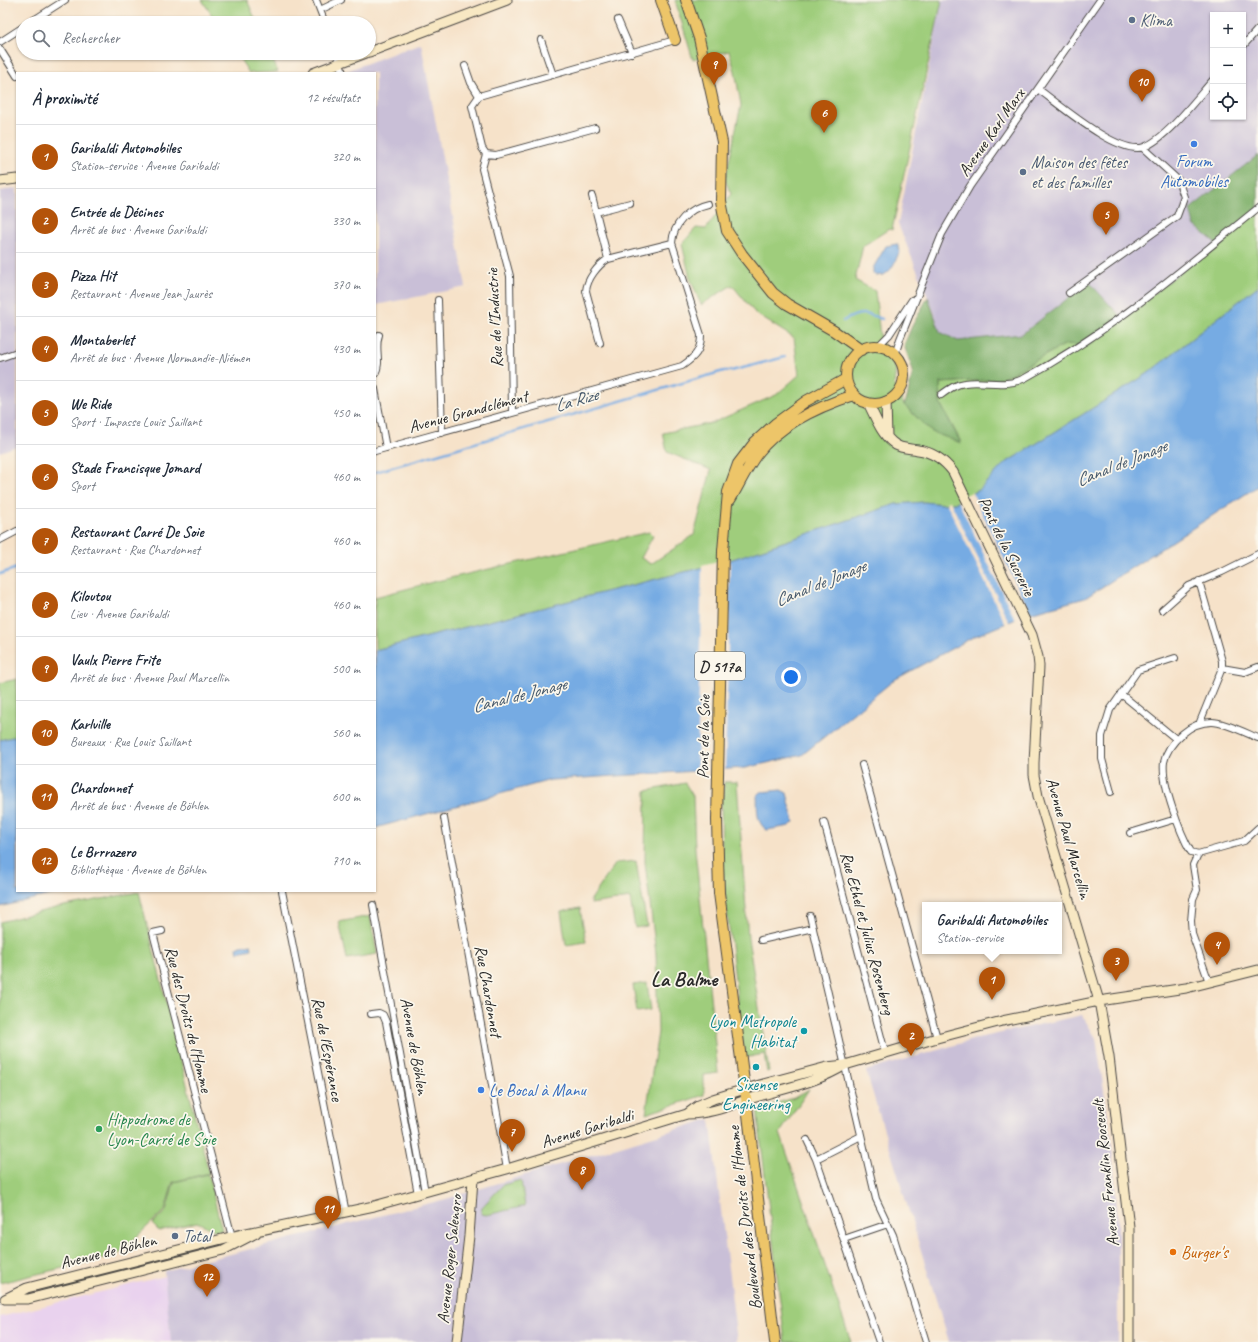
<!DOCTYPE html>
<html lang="fr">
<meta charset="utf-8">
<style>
body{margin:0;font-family:Caveat,sans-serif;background:#f6f6f7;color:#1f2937}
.controls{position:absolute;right:12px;top:12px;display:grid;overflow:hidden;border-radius:0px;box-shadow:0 1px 3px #0004}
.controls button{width:36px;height:36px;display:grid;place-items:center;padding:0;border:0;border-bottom:1px solid #e0e1e3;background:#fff;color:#1f2937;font:20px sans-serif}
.you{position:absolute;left:791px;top:677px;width:14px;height:14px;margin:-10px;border:3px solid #fff;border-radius:50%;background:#1a73e8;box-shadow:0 0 0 6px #1a73e833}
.badge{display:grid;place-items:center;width:26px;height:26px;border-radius:50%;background:#b45309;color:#fff;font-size:13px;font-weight:700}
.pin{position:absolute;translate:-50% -33px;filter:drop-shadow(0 1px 2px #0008)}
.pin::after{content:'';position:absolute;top:21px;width:14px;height:12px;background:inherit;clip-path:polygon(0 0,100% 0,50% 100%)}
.popup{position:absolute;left:922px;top:902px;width:140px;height:52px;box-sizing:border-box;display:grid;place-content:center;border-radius:0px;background:#fff;filter:drop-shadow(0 1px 3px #0005);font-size:13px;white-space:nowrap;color:#747a83}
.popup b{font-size:15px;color:#1f2937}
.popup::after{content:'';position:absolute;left:50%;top:100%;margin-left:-8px;border:8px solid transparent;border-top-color:#fff}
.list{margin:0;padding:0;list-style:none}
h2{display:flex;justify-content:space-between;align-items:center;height:52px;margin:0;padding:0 16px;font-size:17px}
h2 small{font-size:13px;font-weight:400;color:#747a83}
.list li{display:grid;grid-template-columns:26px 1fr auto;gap:12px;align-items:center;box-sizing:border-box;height:64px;padding:0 16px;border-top:1px solid #e0e1e3}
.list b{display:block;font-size:15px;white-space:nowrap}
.list p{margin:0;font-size:13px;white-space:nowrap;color:#747a83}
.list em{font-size:13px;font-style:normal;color:#747a83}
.icon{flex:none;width:22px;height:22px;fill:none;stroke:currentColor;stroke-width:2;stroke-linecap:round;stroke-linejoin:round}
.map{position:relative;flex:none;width:1258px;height:1342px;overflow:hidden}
.search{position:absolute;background:#fff;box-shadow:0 1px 3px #0004;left:16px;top:16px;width:360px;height:44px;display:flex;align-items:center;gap:10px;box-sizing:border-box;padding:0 14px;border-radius:22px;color:#747a83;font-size:15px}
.panel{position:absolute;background:#fff;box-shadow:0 1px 3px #0004;left:16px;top:72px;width:360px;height:820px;border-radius:0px}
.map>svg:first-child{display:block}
.built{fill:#e9d2ee}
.industrial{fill:#c9bfd7;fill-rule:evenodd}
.green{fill:#9fcd7b;stroke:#657c53}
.forest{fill:#7fb06b;stroke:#556e4b}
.water{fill:#76abe3;stroke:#506b87}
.pier{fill:#f6e2c9}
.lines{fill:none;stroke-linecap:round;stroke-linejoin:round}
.stream{stroke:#76abe3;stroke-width:2.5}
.street-casing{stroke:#494643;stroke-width:8}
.secondary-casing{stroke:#494643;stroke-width:11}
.primary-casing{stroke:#494643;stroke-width:12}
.street{stroke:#fff;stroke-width:6}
.secondary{stroke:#f8e8c3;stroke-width:9}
.primary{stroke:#edc569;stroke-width:10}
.service-dot{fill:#5c6f8a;stroke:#fbf7ec;stroke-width:1.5}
.shop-dot{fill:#3f7fe0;stroke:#fbf7ec;stroke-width:1.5}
.culture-dot{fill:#0f9aa8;stroke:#fbf7ec;stroke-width:1.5}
.leisure-dot{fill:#2e9e5b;stroke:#fbf7ec;stroke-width:1.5}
.food-dot{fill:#e8710a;stroke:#fbf7ec;stroke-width:1.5}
.labels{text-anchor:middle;stroke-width:3.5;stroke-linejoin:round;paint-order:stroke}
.shield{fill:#fbf7ec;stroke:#696865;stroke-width:1}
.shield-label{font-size:16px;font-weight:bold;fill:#2b2b2b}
.service-label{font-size:17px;fill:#4e5e75;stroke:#fbf7ec;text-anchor:start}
.street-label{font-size:17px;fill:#2b2b2b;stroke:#fbf7ec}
.shop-label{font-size:17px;fill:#366cbe;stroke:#fbf7ec}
.culture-label{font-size:17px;fill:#0d838f;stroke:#fbf7ec;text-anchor:end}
.leisure-label{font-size:17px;fill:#27864d;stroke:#fbf7ec;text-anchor:start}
.food-label{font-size:17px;fill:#c56008;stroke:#fbf7ec;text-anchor:start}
.water-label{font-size:18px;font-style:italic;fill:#45586b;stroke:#fbf7ec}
.district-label{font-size:21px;font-weight:bold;fill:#2b2b2b;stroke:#fbf7ec}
</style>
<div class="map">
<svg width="1258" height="1342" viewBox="0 0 1258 1342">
<rect width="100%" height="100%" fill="#fbf7ec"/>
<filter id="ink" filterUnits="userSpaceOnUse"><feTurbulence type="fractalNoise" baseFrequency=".025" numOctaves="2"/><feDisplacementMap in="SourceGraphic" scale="8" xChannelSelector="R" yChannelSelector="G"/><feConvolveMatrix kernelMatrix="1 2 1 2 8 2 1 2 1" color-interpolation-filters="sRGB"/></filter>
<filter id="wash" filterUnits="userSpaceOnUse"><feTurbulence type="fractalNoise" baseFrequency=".012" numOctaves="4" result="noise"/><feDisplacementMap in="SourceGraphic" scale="16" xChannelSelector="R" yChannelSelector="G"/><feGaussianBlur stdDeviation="0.9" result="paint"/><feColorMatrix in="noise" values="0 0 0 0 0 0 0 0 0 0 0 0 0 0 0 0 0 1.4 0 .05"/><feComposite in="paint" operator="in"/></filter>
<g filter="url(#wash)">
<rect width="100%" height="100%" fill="#f6e2c9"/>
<path class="built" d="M165,1276L171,1342H0V1317Z"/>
<path class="industrial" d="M942,0H1258V188L1194,225L1217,244L1122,319L1077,293L1022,334L958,341L940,332L934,312L898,224ZM1213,15H1243V117H1213Z
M421,43L466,287L376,305L375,311V73H341Z
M17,188V446L0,452V191Z
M1082,1015L1096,1038L1111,1136L1118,1221V1342H949L866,1071L979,1038Z
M710,1119L737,1342H459L453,1340L452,1342H171L164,1271L446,1199Z"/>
<path class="green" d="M202,0H247L257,23H217Z
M675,0H942L892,230L889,229L863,246L855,280L875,291L880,336L888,355L896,369L894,384L904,405L932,432L961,442L940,403V383L1001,379L1066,344L1088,346L1258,210V286L1147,374L1004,464L979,490L955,503L943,504L924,502L896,504L724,562L375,650V597L433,582L649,532L653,536L641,558L651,564L694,535L711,470L667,452L663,433L712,423L776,395L799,375L794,338L756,314L732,285L701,305L690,278L682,244L696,228L706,229L731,194L725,180L741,105L735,71L729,51L693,60Z
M236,53H270L278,72L249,73Z
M17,679V736L0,740V683Z
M724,782H737L748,938L769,1071L767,1072L764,1054L744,1058L722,866L721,796H724Z
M685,783L693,796L695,849L718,1073L704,1075V1095L646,1114L658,1032L656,954L645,862L646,791Z
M636,861L647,926L635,928L630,898L591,904L590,901L616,863Z
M139,892L209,1173L173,1182L165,1210L117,1255L0,1283V922L59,907Z
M580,908L586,942L566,945L561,912Z
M370,916L377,954L347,959L339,922Z
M647,983L651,1010L637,1012L633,985Z
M809,1089L780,1133L851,1342H785L757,1109L794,1098Z
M208,1174L222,1230L216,1231L197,1222L159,1231L152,1224L166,1211L174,1182Z
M521,1180L525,1206L487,1215L481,1214L482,1207L503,1185Z"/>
<path class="forest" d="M1258,155V210L1217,244L1194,225L1190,209Z
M1089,282L1122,318L1088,346L1066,344L1001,379L940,383V403L961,443L932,432L904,405L907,398L913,371L904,345L912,326L928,297L940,332L958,341L1022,334Z"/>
<path class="water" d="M897,244L900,250C895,262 889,281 873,274V268L886,246Z
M1258,286V486L1085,598L1033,612L975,636L894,680L802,755L745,768L551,780L375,828V650L724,562L896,504L924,502L943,504L955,503L979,490L1004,464L1147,374Z
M17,736V891H66L0,907V740Z
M781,790L787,793L794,822L790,826L767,830C755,822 758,809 757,796L761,792Z
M251,944L252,949L238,952L237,947Z"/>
<path class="pier" d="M972,492L1031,615L1016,621L957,499Z
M950,501L1010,624L1006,625L946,502Z
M730,558L725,771L697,773L702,565Z"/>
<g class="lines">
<path class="stream" d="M843,321C859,312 865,312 882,319
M375,472L724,371H731L785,357
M0,574L17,568"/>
</g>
</g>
<g filter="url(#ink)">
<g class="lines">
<defs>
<path id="street" d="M316,0L325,23
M320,10L341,0
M618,20L632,53
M29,23L65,0
M541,40L553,75
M0,42L23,27
M1243,46L1258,29
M0,49L17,76
M337,53L343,73
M465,66L471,83L479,96
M1038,89C1059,104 1118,156 1144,147C1166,139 1197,98 1213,80
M486,154L482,148L472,106L479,96L675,40
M486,154L482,169L510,276L512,413
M486,154L496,155L595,128
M592,196L608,259
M596,212L630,203
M1069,293L1177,216L1184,197L1178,180L1143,148
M438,300L442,433
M600,343L586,291C587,279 598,265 608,259L672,243
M878,346L889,335L912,300
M895,355L900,339L942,234L970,186L1100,0
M0,358L17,352
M375,374C382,362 374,348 379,335
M375,389L386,448
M941,395C949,389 956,384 965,383C985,380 1006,388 1025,378C1112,331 1182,269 1258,208
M375,451L682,366C695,357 701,351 701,335L672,243C673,224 689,208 708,204
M0,540L17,531
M1199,581L1222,661V668L1200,722
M1162,610L1189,586L1222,572L1258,554
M1222,668L1245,672L1258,667
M1121,694L1176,739
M1258,738C1246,733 1224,722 1212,722C1200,722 1191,726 1182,734C1174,741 1166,751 1164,762C1161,783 1180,833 1191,852L1198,854L1244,841L1258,828
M862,765L937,1038
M1111,792L1102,759V736L1110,710L1138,670L1175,658
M444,818L507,1169
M824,822L885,1052
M1130,833L1176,819
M1198,854L1193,865L1197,890L1193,899L1191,921L1192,934L1209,982
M282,891L346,1213
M373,905L425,1192
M810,916L876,1199L893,1235L926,1342
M162,931L153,933L232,1237
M761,940L813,928
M371,1014L379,1013L383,1015L386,1022L418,1194
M861,1136L816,1159L879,1342
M807,1140L816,1159
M844,1239L888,1224"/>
<path id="secondary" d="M369,52L507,0
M313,73L366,53
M0,181L17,179
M886,401L887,437
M868,403C875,416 880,432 892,442C899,449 908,448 918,450C933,452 944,460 953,472L1032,635L1038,657L1039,666L1034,763V775L1038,796L1099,1001L1109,1057L1129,1227V1342
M687,1114L699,1105L713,1099L745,1089L827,1067L845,1065L937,1038L1002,1021L1099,1001L1186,988L1258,970
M5,1299L27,1288L242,1234L374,1206L507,1169L687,1114C709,1114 726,1107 746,1100C780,1089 815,1084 845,1065
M7,1299H28L223,1250L256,1233
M457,1342L469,1236L473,1179"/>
<path id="primary" d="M661,0L675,40
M686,0L699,38L722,142L721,201L727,231L742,254L773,293L787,304L834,331L861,350
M846 375a29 29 0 1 1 58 0a29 29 0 1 1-58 0Z
M730,500C739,485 746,469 757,454C779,425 820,406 854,395
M775,1342L745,1089L719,893L717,820L723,551L728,492L738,464L755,442L776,423L806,401L846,379"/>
</defs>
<use href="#street" class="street-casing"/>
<use href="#secondary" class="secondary-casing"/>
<use href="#primary" class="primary-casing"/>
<use href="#street" class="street"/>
<use href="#secondary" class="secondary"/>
<use href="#primary" class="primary"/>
</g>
</g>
<g class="service-dot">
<circle cx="1132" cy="20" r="4"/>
<circle cx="1023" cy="172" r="4"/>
<circle cx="175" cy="1236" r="4"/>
</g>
<g class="shop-dot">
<circle cx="1194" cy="144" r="4"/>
<circle cx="481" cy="1090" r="4"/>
</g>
<g class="culture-dot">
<circle cx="804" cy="1031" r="4"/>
<circle cx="756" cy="1067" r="4"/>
</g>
<circle class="leisure-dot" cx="99" cy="1129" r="4"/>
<circle class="food-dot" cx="1173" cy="1252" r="4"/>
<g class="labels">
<rect class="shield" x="695" y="652" width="50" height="28" rx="3"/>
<g class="shield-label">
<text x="720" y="672">D 517a</text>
</g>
<g class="service-label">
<text x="1140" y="26">Klima</text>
<text x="1031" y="168">Maison des fêtes<tspan x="1031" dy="20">et des familles</tspan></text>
<text x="183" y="1242">Total</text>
</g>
<g class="street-label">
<text transform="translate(991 132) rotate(-55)" y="6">Avenue Karl Marx</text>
<text transform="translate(494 318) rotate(-93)" y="6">Rue de l'Industrie</text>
<text transform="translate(468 411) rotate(-15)" y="6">Avenue Grandclément</text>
<text transform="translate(1007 546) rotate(64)" y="6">Pont de la Sucrerie</text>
<text transform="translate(703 737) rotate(-89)" y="6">Pont de la Soie</text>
<text transform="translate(1069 838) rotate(74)" y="6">Avenue Paul Marcellin</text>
<text transform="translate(868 933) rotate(75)" y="6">Rue Ethel et Julius Rosenberg</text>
<text transform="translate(489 991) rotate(80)" y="6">Rue Chardonnet</text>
<text transform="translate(189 1019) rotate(76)" y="6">Rue des Droits de l'Homme</text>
<text transform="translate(415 1046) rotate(80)" y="6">Avenue de Böhlen</text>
<text transform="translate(328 1049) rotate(79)" y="6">Rue de l'Espérance</text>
<text transform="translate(587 1128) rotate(-17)" y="6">Avenue Garibaldi</text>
<text transform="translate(1105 1173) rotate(-96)" y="6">Avenue Franklin Roosevelt</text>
<text transform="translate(744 1218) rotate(-97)" y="6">Boulevard des Droits de l'Homme</text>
<text transform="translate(108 1251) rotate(-14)" y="6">Avenue de Böhlen</text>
<text transform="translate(449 1259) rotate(-84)" y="6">Avenue Roger Salengro</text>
</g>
<g class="shop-label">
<text x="1194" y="167">Forum<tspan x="1194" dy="20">Automobiles</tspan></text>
<text x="489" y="1096" text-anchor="start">Le Bocal à Manu</text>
</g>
<g class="culture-label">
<text x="796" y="1027">Lyon Metropole<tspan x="796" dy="20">Habitat</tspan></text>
<text x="756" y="1090" text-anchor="middle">Sixense<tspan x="756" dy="20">Engineering</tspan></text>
</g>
<g class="leisure-label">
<text x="107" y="1125">Hippodrome de<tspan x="107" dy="20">Lyon-Carré de Soie</tspan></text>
</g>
<g class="food-label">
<text x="1181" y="1258">Burger's</text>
</g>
<g class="water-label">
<text transform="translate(576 400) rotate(-16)" y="6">La Rize</text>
<text transform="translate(1121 463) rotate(-22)" y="6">Canal de Jonage</text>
<text transform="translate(820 583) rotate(-22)" y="6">Canal de Jonage</text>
<text transform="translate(519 695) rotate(-14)" y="6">Canal de Jonage</text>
</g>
<g class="district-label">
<text x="684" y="986">La Balme</text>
</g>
</g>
</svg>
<div class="controls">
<button>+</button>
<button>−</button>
<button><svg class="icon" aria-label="locate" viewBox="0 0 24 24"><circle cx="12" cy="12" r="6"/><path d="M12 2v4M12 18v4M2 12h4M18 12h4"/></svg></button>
</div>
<div class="you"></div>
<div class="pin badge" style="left:992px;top:1000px">1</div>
<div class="popup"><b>Garibaldi Automobiles</b>Station-service</div>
<div class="pin badge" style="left:911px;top:1056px">2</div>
<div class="pin badge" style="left:1116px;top:981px">3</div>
<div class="pin badge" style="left:1217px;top:965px">4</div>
<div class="pin badge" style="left:1106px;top:235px">5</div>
<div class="pin badge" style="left:824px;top:133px">6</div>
<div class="pin badge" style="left:512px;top:1152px">7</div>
<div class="pin badge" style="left:582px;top:1190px">8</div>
<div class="pin badge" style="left:714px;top:85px">9</div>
<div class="pin badge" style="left:1142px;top:102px">10</div>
<div class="pin badge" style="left:328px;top:1229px">11</div>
<div class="pin badge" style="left:207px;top:1297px">12</div>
<div class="search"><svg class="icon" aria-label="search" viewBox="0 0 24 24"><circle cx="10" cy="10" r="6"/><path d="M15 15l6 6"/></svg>Rechercher</div>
<section class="panel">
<h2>À proximité<small>12 résultats</small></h2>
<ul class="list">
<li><span class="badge">1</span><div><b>Garibaldi Automobiles</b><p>Station-service · Avenue Garibaldi</p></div><em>320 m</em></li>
<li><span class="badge">2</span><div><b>Entrée de Décines</b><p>Arrêt de bus · Avenue Garibaldi</p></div><em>330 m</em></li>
<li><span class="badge">3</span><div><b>Pizza Hit</b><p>Restaurant · Avenue Jean Jaurès</p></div><em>370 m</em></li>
<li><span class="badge">4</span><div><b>Montaberlet</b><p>Arrêt de bus · Avenue Normandie-Niémen</p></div><em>430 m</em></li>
<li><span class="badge">5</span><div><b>We Ride</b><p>Sport · Impasse Louis Saillant</p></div><em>450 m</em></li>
<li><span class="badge">6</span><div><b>Stade Francisque Jomard</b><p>Sport</p></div><em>460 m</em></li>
<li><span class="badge">7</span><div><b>Restaurant Carré De Soie</b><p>Restaurant · Rue Chardonnet</p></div><em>460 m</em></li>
<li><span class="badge">8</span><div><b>Kiloutou</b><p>Lieu · Avenue Garibaldi</p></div><em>460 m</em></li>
<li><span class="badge">9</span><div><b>Vaulx Pierre Frite</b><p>Arrêt de bus · Avenue Paul Marcellin</p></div><em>500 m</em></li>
<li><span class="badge">10</span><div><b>Karlville</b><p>Bureaux · Rue Louis Saillant</p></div><em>560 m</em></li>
<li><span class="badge">11</span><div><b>Chardonnet</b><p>Arrêt de bus · Avenue de Böhlen</p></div><em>600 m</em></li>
<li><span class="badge">12</span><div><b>Le Brrrazero</b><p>Bibliothèque · Avenue de Böhlen</p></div><em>710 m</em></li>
</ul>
</section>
</div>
